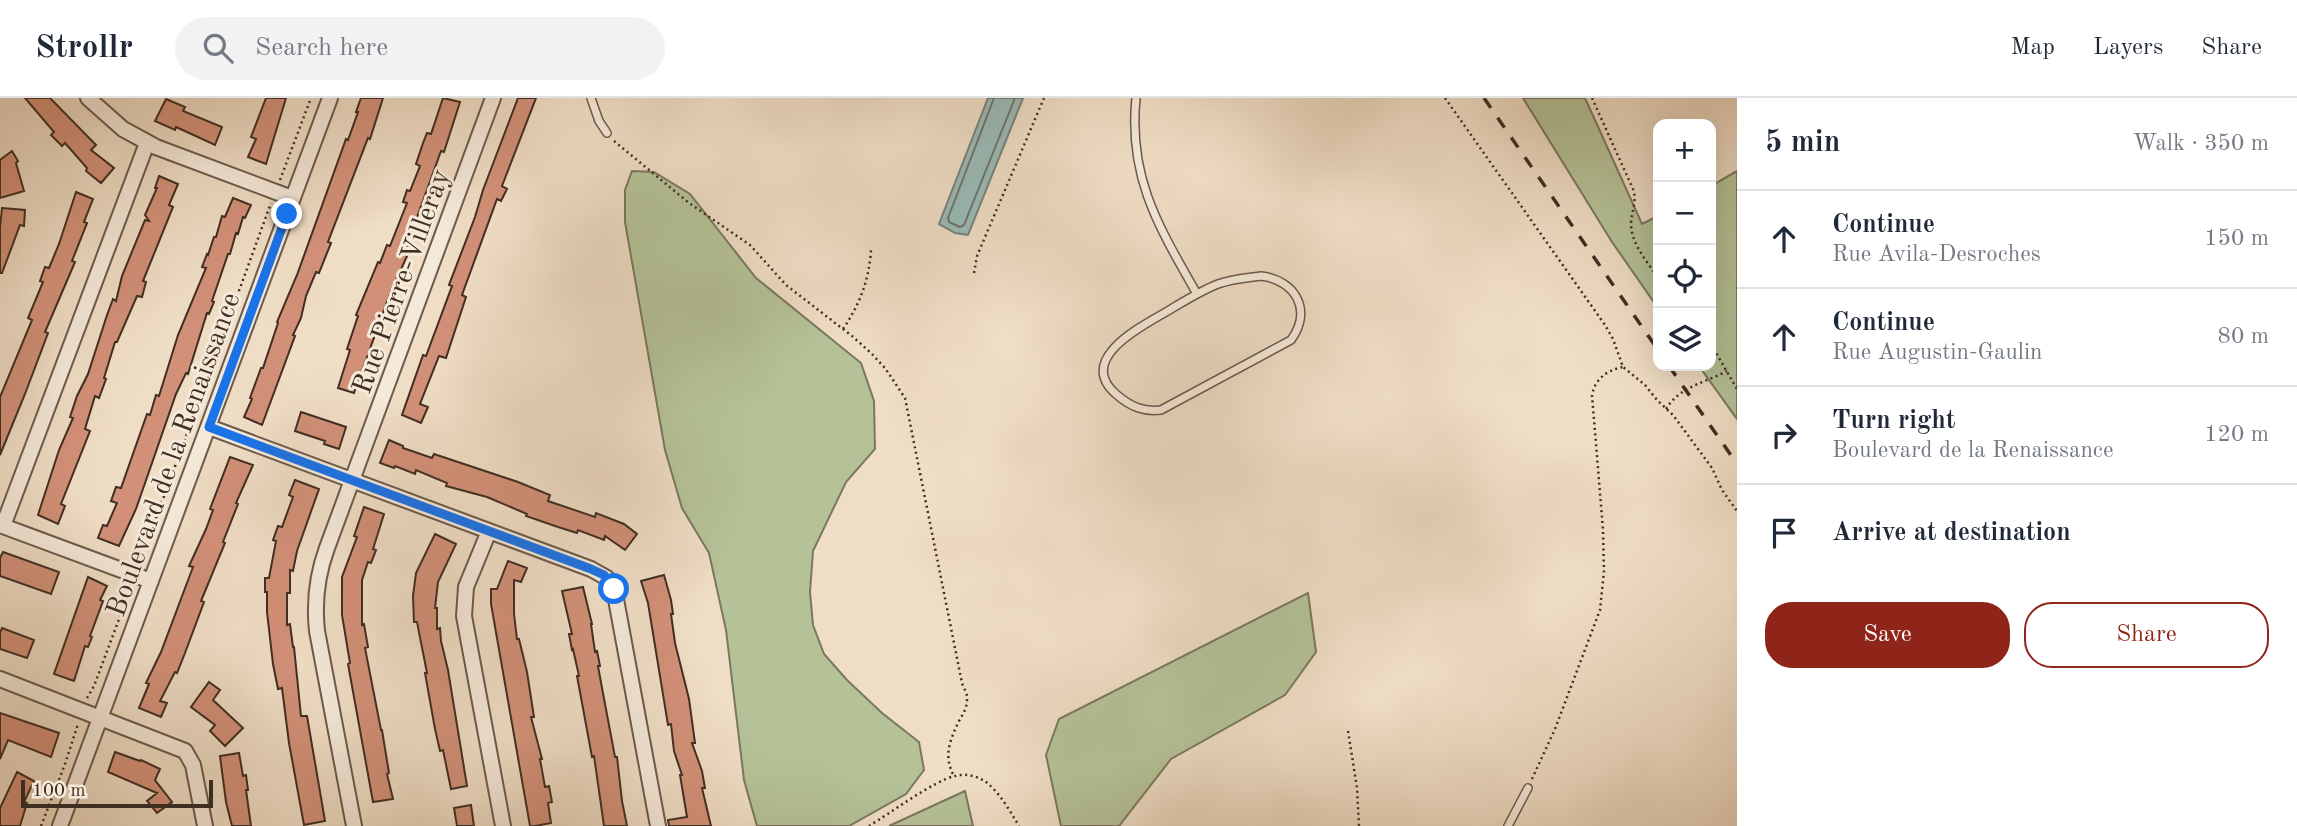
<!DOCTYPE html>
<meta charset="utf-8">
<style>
body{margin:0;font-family:"Old Standard TT",serif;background:#f2f2f3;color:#1f2937}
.controls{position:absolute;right:21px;top:21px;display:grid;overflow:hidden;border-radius:14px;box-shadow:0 7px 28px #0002}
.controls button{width:63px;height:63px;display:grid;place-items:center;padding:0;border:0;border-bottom:2px solid #e0e1e3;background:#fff;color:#1f2937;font:35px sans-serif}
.scale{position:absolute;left:21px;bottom:18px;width:192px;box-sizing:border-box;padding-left:7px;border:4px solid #402e23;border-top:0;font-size:19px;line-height:24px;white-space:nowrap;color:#402e23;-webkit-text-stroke:5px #f5e9d9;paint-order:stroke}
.stop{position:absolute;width:21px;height:21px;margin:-16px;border:5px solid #1a73e8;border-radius:50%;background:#fff}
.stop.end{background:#1a73e8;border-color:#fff;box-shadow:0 2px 7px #0008}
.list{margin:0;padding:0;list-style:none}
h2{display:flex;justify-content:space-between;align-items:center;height:91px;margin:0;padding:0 28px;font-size:30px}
h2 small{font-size:23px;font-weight:400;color:#747a83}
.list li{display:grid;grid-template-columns:46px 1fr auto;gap:21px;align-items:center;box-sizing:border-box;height:98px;padding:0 28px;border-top:2px solid #e0e1e3}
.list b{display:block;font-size:26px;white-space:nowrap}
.list p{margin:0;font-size:23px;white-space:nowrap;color:#747a83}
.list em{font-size:23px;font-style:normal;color:#747a83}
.actions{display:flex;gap:14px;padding:21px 28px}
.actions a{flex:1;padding:16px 0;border:2px solid #8f2418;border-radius:28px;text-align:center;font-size:24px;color:#8f2418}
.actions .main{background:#8f2418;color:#fff}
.icon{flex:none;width:38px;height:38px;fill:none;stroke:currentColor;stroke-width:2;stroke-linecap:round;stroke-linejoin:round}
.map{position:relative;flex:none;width:1737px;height:728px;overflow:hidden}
header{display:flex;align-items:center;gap:42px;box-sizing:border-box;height:98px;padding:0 35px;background:#fff;border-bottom:2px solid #e0e1e3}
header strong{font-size:33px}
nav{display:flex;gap:38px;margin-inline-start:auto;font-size:24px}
.search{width:490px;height:63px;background:#f2f2f3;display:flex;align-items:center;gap:18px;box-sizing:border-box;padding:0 24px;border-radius:38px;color:#747a83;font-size:26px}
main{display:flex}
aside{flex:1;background:#fff}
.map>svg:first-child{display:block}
.green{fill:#b5c298;stroke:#7a785e;stroke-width:2}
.water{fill:#9abbb8;stroke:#76837c;stroke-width:2}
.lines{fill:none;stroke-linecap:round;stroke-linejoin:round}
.shore{stroke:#6d746e;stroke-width:2}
.building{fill:#d29078;stroke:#402e23;stroke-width:2}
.lane-casing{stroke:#6c5a4c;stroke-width:10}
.street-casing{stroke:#6c5a4c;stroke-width:18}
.path{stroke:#402e23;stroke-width:2.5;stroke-dasharray:2 3.5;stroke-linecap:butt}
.lane{stroke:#f5e9d9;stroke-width:7}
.street{stroke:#f5e9d9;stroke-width:14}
.rail{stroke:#402e23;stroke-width:3.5;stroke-dasharray:12 12;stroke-linecap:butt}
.route{stroke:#1a73e8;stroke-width:9}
.labels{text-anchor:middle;stroke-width:6;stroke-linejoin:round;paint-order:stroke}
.street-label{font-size:28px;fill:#402e23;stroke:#f5e9d9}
</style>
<header>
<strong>Strollr</strong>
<div class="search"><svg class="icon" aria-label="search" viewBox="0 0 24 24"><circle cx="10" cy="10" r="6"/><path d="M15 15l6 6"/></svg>Search here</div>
<nav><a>Map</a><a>Layers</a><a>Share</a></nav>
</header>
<main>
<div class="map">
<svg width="1737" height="728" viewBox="0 0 1737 728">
<rect width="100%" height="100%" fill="#efddc5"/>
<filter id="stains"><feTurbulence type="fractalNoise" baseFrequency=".00286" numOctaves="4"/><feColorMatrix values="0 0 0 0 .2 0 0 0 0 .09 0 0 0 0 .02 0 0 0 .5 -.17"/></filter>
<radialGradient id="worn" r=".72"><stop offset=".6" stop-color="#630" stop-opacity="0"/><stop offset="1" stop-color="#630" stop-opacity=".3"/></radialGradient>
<path class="green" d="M1523,0H1585L1642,126L1658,118V210L1612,144Z
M632,73L654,74L690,96L756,180L861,265L874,303L875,351L846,384L813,453L810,494L813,527L824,556L847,582L882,615L919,644L924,672L906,696L849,728H757L744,682L726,532L709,455L682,410L665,352L625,124V92Z
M1737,73V321L1699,268H1711V88Z
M1308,495L1316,554L1285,597L1171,661L1119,728H1061L1046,657L1059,621Z
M965,693L973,728H889Z"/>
<path class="water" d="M988,0H1023L968,137L955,135L939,126Z"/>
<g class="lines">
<path class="shore" d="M994,0L948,120L949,124L960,129L964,127L1015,0"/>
</g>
<path class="building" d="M25,0H50L96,47L91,52L114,70L101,85L86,73L87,70L65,45L62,48L51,37L54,34Z
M266,0H286L266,66L248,59L256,41L251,39Z
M361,0H383L370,41L368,40L328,144L331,145L319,175L316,174L306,198L301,220L293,237L295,238L262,327L244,319L252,301L250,300L261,270H263L278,225L277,224L297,177L346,41L348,42L358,14H356Z
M443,0L460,4L444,54L441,53L411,136L413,137L406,155L408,156L391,193L354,295L338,290L350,252L347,251L358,218L356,217L378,164L380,165L387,147L390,148L407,105L403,104L407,92L410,93L420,68L416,66L423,45L427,35L431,36Z
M518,0H536L502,88L507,91L501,103L497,101L462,197L466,199L446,260L439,258L420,306L428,309L421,325L402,317L423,257L426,258L452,188L449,187L475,119L483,92Z
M166,1L185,9L183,13L222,29L215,47L176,29L175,32L155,23Z
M12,53L18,63L16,65L24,93L0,100V62Z
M159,78L178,86L169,107L173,109L143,183L146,184L142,199L137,198L117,244H115L104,280L106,281L99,300L95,298L85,331L90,333L61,406L65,408L58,426L38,417L59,352L73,320L70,319L77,298L88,276L107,217L113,201L116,203L122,178L145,122L149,123L145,117L157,90H155Z
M76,94L93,101L84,124L87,125L72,163L75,164L45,234L48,235L25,296L0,357V299L32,222L28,220L43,184L40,183L45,169L49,170L59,146Z
M233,100L251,107L245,120L243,119L238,136L236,135L230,156H228L212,203L214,204L209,216L207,215L188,276L186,275L176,296L136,411L119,448L98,440L103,427L107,428L117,405L111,403L116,389L121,390L147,316L150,317L156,297L159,298L178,237L206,170L202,169L207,156L208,157L214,139H216L222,118L225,119Z
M2,110L25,112L24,128L20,127L2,175H0V129Z
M301,314L346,329L339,351L324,346L325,343L295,333Z
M389,342L403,348V350L432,360L434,356L518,384L550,397L548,403L595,419L596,415L624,426L637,436L625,452L605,438L604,442L578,432L577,435L558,429L526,418L527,416L487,399L446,388L447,385L416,372L415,376L395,368L394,370L380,365Z
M230,359L253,367L236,405L238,406L223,444L225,445L201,503L204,504L185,555L177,575L175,574L160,603L167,605L161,619L139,610L149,586L146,585L161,554L193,469L189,468L206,431L213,412L210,411Z
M295,382L319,391L297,453L293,473L290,472V495H287V527L290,526L293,549H294L301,618H307L325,723L304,727L289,645L282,590L278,591L273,566L267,514V494H265V480H269L276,443L273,442L278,428L282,429L293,399L289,397Z
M364,409L384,416L373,451L376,452L371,465L368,464L362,482V527L364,526L368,549L365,550L381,632H382L389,675L387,676L393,701L373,704L348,566L350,565L342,517V479L357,439L354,438Z
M435,436L456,446L438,484L435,510H437V531L440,530L441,543L448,572L467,688L451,691L443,652L440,653L435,631L425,575H427L417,524H414L413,498L416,475Z
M3,454L59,474L51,496L0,478V460Z
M508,463L527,470L521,484L514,482V516L517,541H519L527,574L534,619H531L542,661H540L545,689L549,688L552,704L548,705L551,725L535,728H530L491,506V491H497Z
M664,477L671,502L673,516H671L675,545L689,601L695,645H692L702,673L705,690H702L711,728H669L668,722L687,719L680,677H682L674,653L671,626L668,627L648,505L641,483Z
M88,479L107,488L100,502L103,503L90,538L92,539L88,549L85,548L74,583L54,576Z
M583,489L592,526H591L595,554L597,553L600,568H598L602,590L615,659H617L622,703L627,728H604L594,658L592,659L577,578H579L573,551L572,552L569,536H572L562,493Z
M2,530L34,542L27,560L0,551V535Z
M209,584L220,592L213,602L243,630L225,648L210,633L215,627L191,609Z
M0,615L59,635L51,659L8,642L0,661Z
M115,654L140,663L141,662L160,671L155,682L172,704L157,715L147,703L157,695L108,674Z
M239,655L243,678L246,677L248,692H246L251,728H232L226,704L220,658Z
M17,674L34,683L24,704L27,705L20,728H0V710Z
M471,707L474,728H457L454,710Z"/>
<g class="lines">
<defs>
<path id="lane" d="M591,0L599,23L607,35
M1136,0C1128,80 1159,129 1197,196
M1261,178C1295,182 1313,212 1291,242L1161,312C1144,314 1131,309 1117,297C1075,262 1140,229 1166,214C1183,204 1200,193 1218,186C1232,181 1246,180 1261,178Z
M1508,728L1528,690"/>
<path id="street" d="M88,0L123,31L156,49L292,100
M209,329L591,471L607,480L615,496L658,728
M0,427L151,483
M3,428L147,45
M489,433L466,489L464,518L503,728
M0,581L185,653L193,667L205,728
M60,728L330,0
M354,728L317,533C314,505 317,477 327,450L493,0"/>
</defs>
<use href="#lane" class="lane-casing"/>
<use href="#street" class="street-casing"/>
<path class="path" d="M1445,0L1605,227L1613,241L1623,269L1645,287L1657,302L1673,317L1712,370L1722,392L1737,413
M1592,0L1633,91C1637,104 1632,112 1631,125C1631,146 1647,163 1658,180
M614,43L689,105L750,147L786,187L852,238L871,255L885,270L905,300L962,585C964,591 968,596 967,602C967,610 963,616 959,623C950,642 943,658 954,678
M280,82L311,0
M974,175L977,158L1044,0
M843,231C860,206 869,182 871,152
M1711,246L1737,291
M1666,311C1680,288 1705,285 1727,273
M139,467L271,105
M87,600L94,588L131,489
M1348,633L1357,690L1359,728
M1532,681L1555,631L1600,512L1604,473L1603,432L1592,297C1595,281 1607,272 1623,269
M41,728L65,666L78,626
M869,728C889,716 935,682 955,678C966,675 977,678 986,684C1000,695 1010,713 1019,728"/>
<use href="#lane" class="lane"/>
<use href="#street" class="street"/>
<path class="rail" d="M1484,0L1658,252
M1669,268L1737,366"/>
</g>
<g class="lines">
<path class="route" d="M287,116L209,329L591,471L604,477L614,491"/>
</g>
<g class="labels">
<g class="street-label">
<text transform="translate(400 183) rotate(-70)" y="10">Rue Pierre-Villeray</text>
<text transform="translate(172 356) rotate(-70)" y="10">Boulevard de la Renaissance</text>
</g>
</g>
<rect width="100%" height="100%" filter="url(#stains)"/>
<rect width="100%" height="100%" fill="url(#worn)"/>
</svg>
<div class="controls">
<button>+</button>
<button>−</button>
<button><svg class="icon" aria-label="locate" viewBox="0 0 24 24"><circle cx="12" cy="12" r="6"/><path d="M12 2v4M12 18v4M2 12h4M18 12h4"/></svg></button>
<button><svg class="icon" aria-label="layers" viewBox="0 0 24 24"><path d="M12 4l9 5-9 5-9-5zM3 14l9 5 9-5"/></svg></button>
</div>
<div class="scale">100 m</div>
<div class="stop" style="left:614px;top:491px"></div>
<div class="stop end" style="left:287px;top:116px"></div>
</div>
<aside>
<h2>5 min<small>Walk · 350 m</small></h2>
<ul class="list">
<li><svg class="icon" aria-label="ahead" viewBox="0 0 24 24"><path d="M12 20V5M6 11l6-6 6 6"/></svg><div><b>Continue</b><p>Rue Avila-Desroches</p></div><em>150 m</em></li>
<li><svg class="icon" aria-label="ahead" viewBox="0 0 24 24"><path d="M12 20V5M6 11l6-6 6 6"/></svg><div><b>Continue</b><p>Rue Augustin-Gaulin</p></div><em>80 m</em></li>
<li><svg class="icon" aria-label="right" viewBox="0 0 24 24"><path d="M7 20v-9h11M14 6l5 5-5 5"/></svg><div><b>Turn right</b><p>Boulevard de la Renaissance</p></div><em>120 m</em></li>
<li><svg class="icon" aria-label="arrive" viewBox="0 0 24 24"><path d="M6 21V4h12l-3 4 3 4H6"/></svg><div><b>Arrive at destination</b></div></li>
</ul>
<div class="actions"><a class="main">Save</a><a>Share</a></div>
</aside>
</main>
